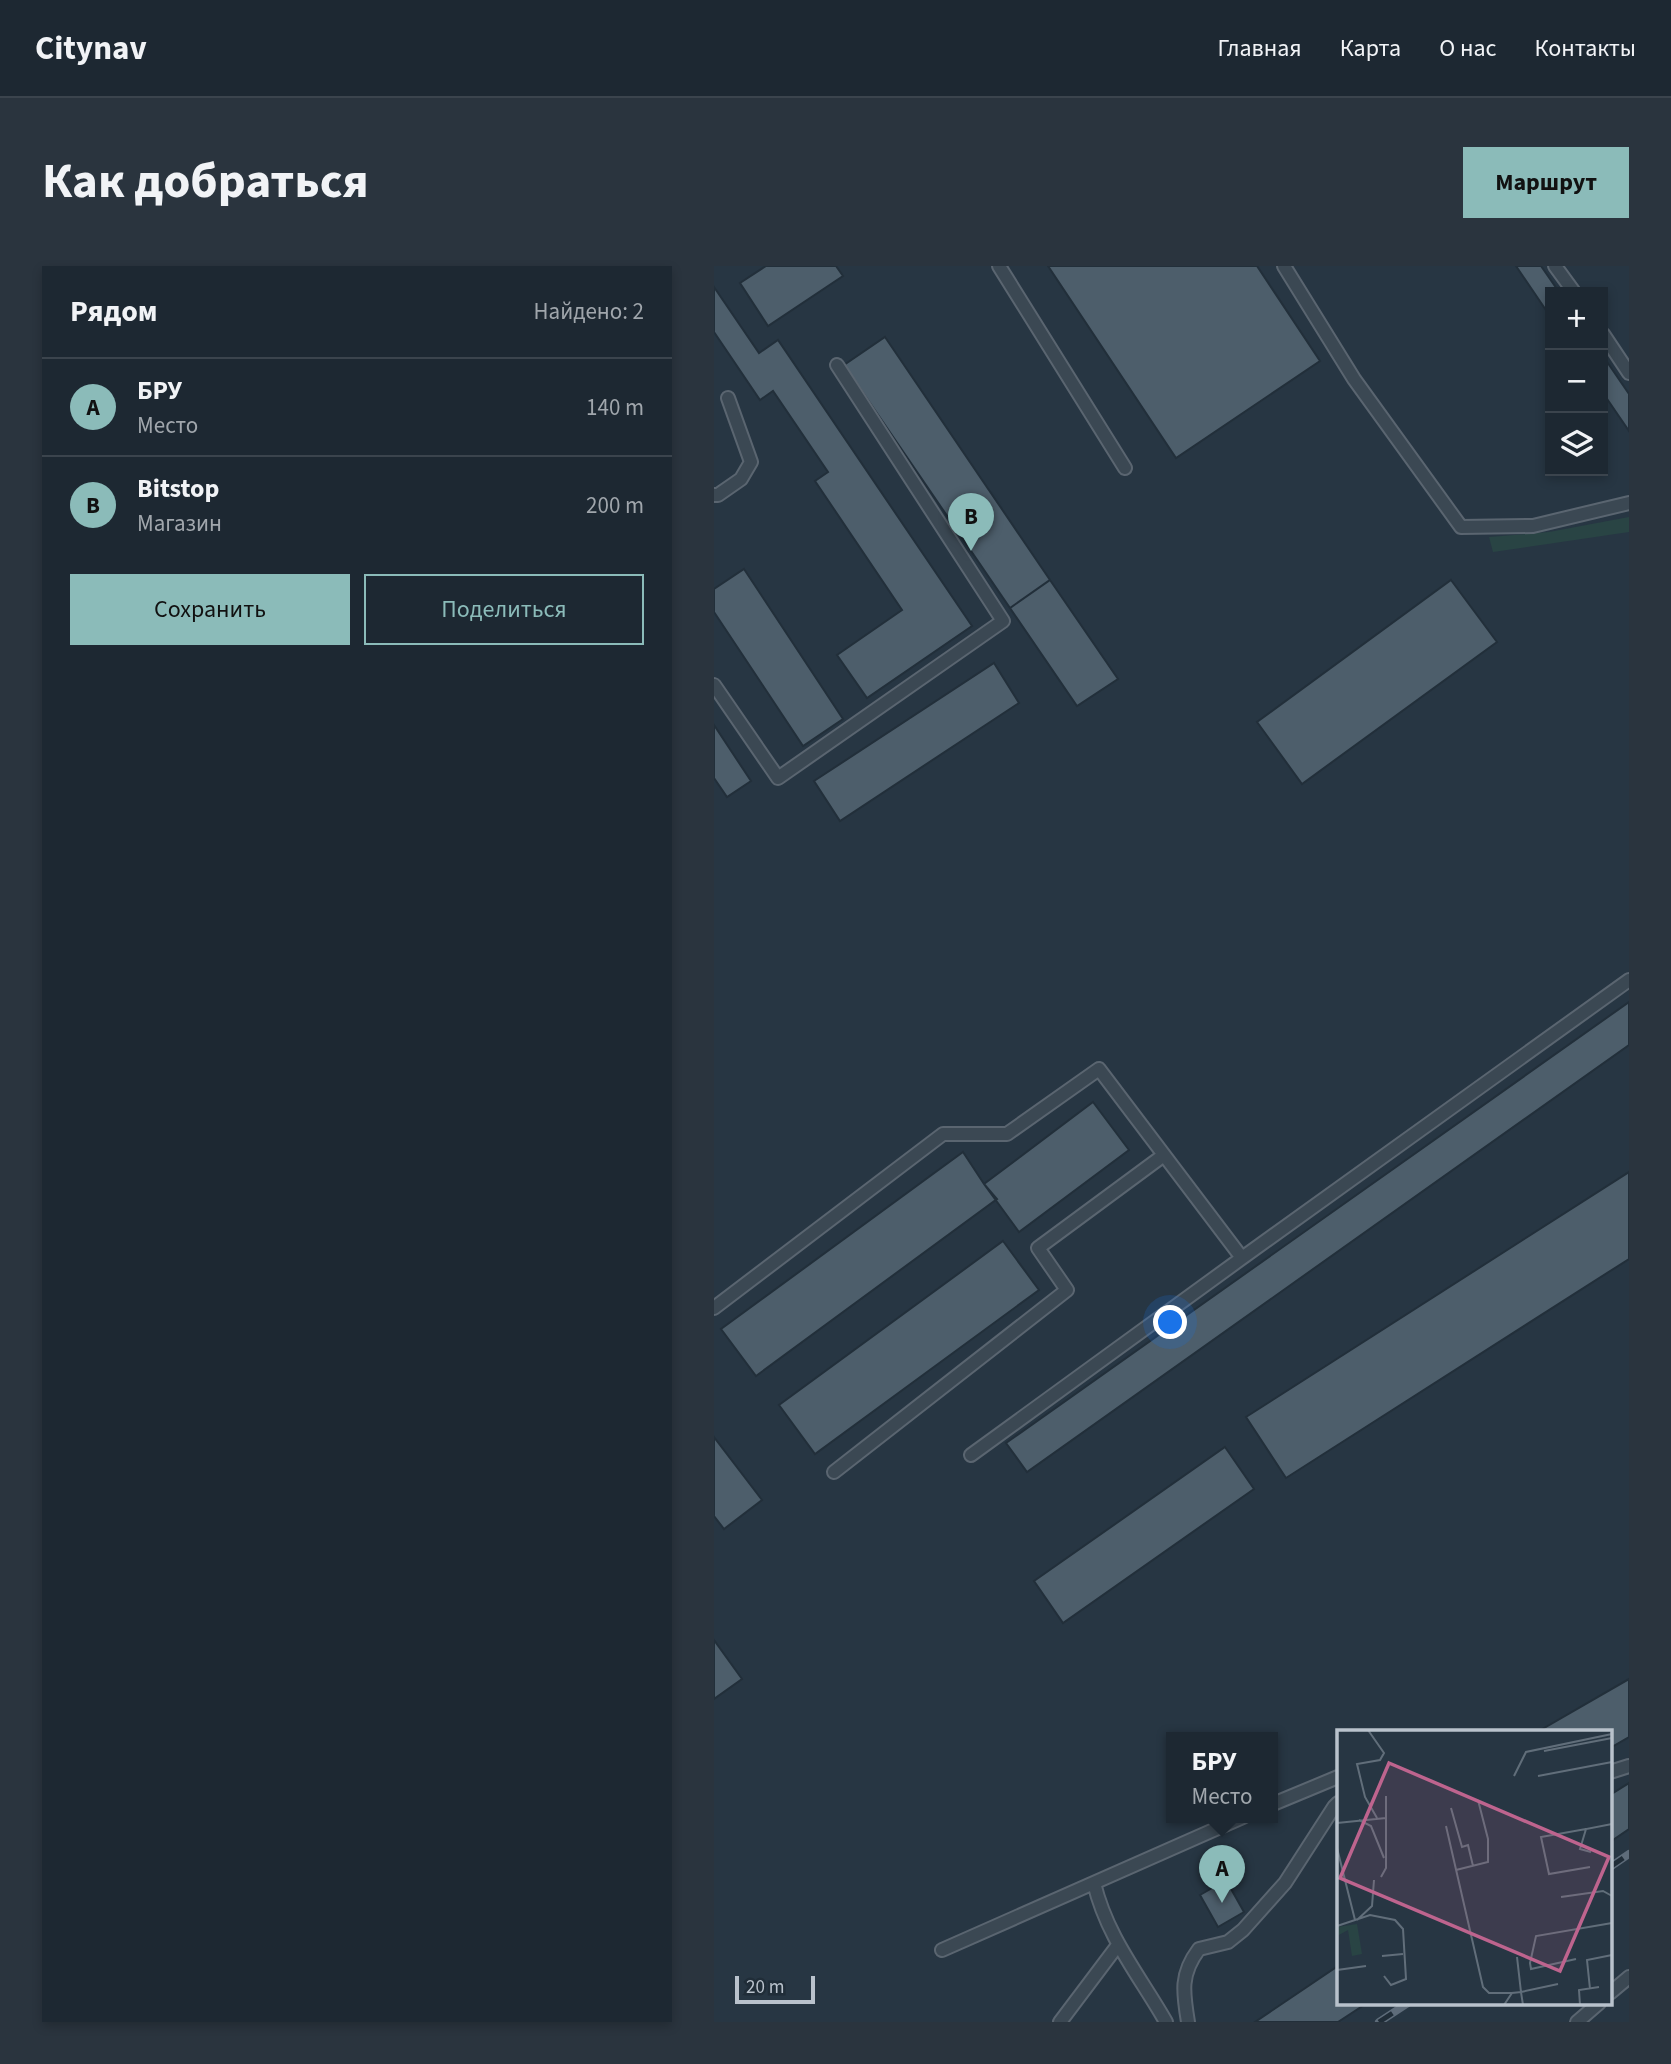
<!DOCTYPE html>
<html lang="ru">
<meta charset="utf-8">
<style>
body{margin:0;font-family:"Source Sans 3",sans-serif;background:#2a343e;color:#f1f3f6}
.controls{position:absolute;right:21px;top:21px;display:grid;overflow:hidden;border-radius:0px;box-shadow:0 4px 10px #0003}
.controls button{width:63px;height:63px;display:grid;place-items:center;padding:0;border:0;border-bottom:2px solid #3b444d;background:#1d2832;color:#f1f3f6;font:35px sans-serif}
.scale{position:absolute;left:21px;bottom:18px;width:80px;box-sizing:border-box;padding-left:7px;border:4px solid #b9c2cc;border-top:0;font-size:19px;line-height:24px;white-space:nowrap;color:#b9c2cc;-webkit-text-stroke:5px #202d38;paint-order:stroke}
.you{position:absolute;left:457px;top:1057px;width:24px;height:24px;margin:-18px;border:5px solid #fff;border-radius:50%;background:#1a73e8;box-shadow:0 0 0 10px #1a73e833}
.badge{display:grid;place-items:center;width:46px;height:46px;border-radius:50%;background:#8bbbb9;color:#111;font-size:23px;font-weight:700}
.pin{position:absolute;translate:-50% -58px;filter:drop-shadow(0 2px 4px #0008)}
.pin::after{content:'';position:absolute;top:37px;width:24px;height:21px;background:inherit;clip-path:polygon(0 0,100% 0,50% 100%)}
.popup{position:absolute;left:452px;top:1466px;width:112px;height:91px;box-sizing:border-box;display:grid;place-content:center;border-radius:0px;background:#1d2832;filter:drop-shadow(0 2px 5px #0005);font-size:23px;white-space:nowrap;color:#a0a6ac}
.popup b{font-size:26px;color:#f1f3f6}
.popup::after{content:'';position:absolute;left:50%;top:100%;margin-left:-14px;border:14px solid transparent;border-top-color:#1d2832}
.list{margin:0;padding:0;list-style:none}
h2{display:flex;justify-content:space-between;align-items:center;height:91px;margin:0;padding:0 28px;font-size:30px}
h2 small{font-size:23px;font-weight:400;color:#a0a6ac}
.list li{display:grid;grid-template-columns:46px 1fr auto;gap:21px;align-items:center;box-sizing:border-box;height:98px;padding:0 28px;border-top:2px solid #3b444d}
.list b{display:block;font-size:26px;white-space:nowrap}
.list p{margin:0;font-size:23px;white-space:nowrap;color:#a0a6ac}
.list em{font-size:23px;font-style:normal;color:#a0a6ac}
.actions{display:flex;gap:14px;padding:21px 28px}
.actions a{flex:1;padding:16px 0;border:2px solid #8bbbb9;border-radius:0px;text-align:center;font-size:24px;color:#8bbbb9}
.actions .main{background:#8bbbb9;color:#111}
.icon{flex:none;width:38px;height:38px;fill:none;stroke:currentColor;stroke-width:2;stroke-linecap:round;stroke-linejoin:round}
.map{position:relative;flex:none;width:915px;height:1756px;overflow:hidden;border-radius:0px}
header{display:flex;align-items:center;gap:42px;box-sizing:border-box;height:98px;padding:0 35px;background:#1d2832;border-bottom:2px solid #3b444d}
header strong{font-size:33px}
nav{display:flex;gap:38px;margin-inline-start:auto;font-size:24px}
.intro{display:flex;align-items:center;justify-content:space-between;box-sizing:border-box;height:168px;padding:0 42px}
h1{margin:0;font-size:49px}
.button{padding:18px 32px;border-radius:0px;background:#8bbbb9;color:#111;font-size:24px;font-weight:700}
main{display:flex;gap:42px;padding:0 42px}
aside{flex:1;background:#1d2832;border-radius:0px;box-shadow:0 4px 10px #0003}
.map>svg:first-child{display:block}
.green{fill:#294444}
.building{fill:#4d5e6b;stroke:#222f3a;stroke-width:2}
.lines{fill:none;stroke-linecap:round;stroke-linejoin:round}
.service-casing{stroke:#5a6570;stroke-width:16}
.service{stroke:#3b4853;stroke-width:12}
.rail-casing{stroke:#5e6c7a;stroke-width:8}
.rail{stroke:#202d38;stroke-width:5;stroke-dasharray:16;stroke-linecap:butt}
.inset-road{fill:none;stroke:#616e7a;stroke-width:2}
.view{fill:#be648e;fill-opacity:0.15;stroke:#be648e;stroke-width:3.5}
.inset-edge{fill:none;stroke:#b9c2cc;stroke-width:3.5}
</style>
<header>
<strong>Citynav</strong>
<nav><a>Главная</a><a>Карта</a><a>О нас</a><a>Контакты</a></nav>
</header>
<div class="intro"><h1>Как добраться</h1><a class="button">Маршрут</a></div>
<main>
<aside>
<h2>Рядом<small>Найдено: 2</small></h2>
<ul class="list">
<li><span class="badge">A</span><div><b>БРУ</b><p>Место</p></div><em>140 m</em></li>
<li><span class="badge">B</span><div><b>Bitstop</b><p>Магазин</p></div><em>200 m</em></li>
</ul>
<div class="actions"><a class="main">Сохранить</a><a>Поделиться</a></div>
</aside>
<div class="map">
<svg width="915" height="1756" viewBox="0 0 915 1756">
<rect width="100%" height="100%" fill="#273643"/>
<path class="green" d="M915,251V266L779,286L775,271L835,266Z"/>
<path class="building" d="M52,0H122L129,10L54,60L26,17Z
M334,0H543L606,95L462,192Z
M802,0H827L845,26H836V50Z
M0,21L45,87L64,74L258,360L153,432L123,389L188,344L101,215L114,206L59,125L46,134L0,66Z
M171,71L336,314L296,342L130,99Z
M889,90L915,128V165L889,127Z
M30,303L129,453L89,480L0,346V323Z
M336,314L404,413L363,440L296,342Z
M737,314L783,376L588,518L543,456Z
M280,397L305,437L126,555L100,515Z
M0,459L37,515L13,531L0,512Z
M915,736V779L313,1206L292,1177Z
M379,836L415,884L305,966L270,918Z
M249,886L270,918L283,933L42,1110L7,1063Z
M915,906V993L572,1212L532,1151Z
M289,975L325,1024L101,1188L65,1139Z
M0,1171L48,1234L10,1263L0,1250Z
M511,1181L540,1223L349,1357L320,1315Z
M0,1374L28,1413L0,1433Z
M915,1413V1471L896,1482V1465H825Z
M915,1517V1563L896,1576V1529Z
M512,1614L530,1646L504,1661L486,1629Z
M624,1700V1737H653L624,1756H541Z"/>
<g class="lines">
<defs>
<path id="service" d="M285,0L411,202
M570,0L640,113L747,261L819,260L915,237
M841,0L860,26
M889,68L915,107
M0,229H4L27,213L37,196L14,132
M0,419L64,512L289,355L123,99
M0,1042L229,868H293L385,803L528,992
M257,1189L528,992L915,714
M120,1206L353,1024L324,982L450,889
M896,1506L915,1500
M559,1538L624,1511
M380,1617C393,1671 425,1709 452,1756
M228,1684L529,1551
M896,1727L915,1711
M346,1756L404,1679
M474,1756C469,1726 466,1708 485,1683L514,1676L529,1664L571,1617L620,1541L624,1537
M863,1756L885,1737"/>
</defs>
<use href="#service" class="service-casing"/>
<use href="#service" class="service"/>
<defs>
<path id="rail" d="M896,1601L915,1588
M665,1756L694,1737"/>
</defs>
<use href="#rail" class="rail-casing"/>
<use href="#rail" class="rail"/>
</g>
<g transform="translate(623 1464)">
<rect width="275" height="275" fill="#273643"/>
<path d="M20,194L25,224L15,226L11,200L0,206V197Z" fill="#294444"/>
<path class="inset-road" d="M31,0L47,23L43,30L20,34L28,67L40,88M207,21L275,8M177,46L189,22L275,4M201,46L275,32M114,78L125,117L131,115L136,136M22,90L34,96L47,128M0,93L49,88M109,96L146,257L152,263H175M249,99L204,107L212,144L253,137M0,118L18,190M254,122L243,119L249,99L275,94M119,140L151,132V109L141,70M44,147L49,138V66M224,167L266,161L275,166M20,190L35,176L37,150M0,196L33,185L58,190L66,199L69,249L54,255L47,246M45,226L66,224M180,227L184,262L221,254M239,229L194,239L193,233L199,206L275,193M0,240L29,236M253,259L250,230L275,225M167,275L175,263L184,262L186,275M243,275L242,260L262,257"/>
<path class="view" d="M52,33L272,127L223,241L3,148Z"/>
<rect width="275" height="275" class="inset-edge"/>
</g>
</svg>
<div class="controls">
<button>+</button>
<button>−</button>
<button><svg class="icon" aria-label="layers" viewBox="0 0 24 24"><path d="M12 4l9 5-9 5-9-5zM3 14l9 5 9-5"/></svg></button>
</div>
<div class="scale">20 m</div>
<div class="you"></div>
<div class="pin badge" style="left:508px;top:1637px">A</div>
<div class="popup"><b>БРУ</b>Место</div>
<div class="pin badge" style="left:257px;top:285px">B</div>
</div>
</main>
